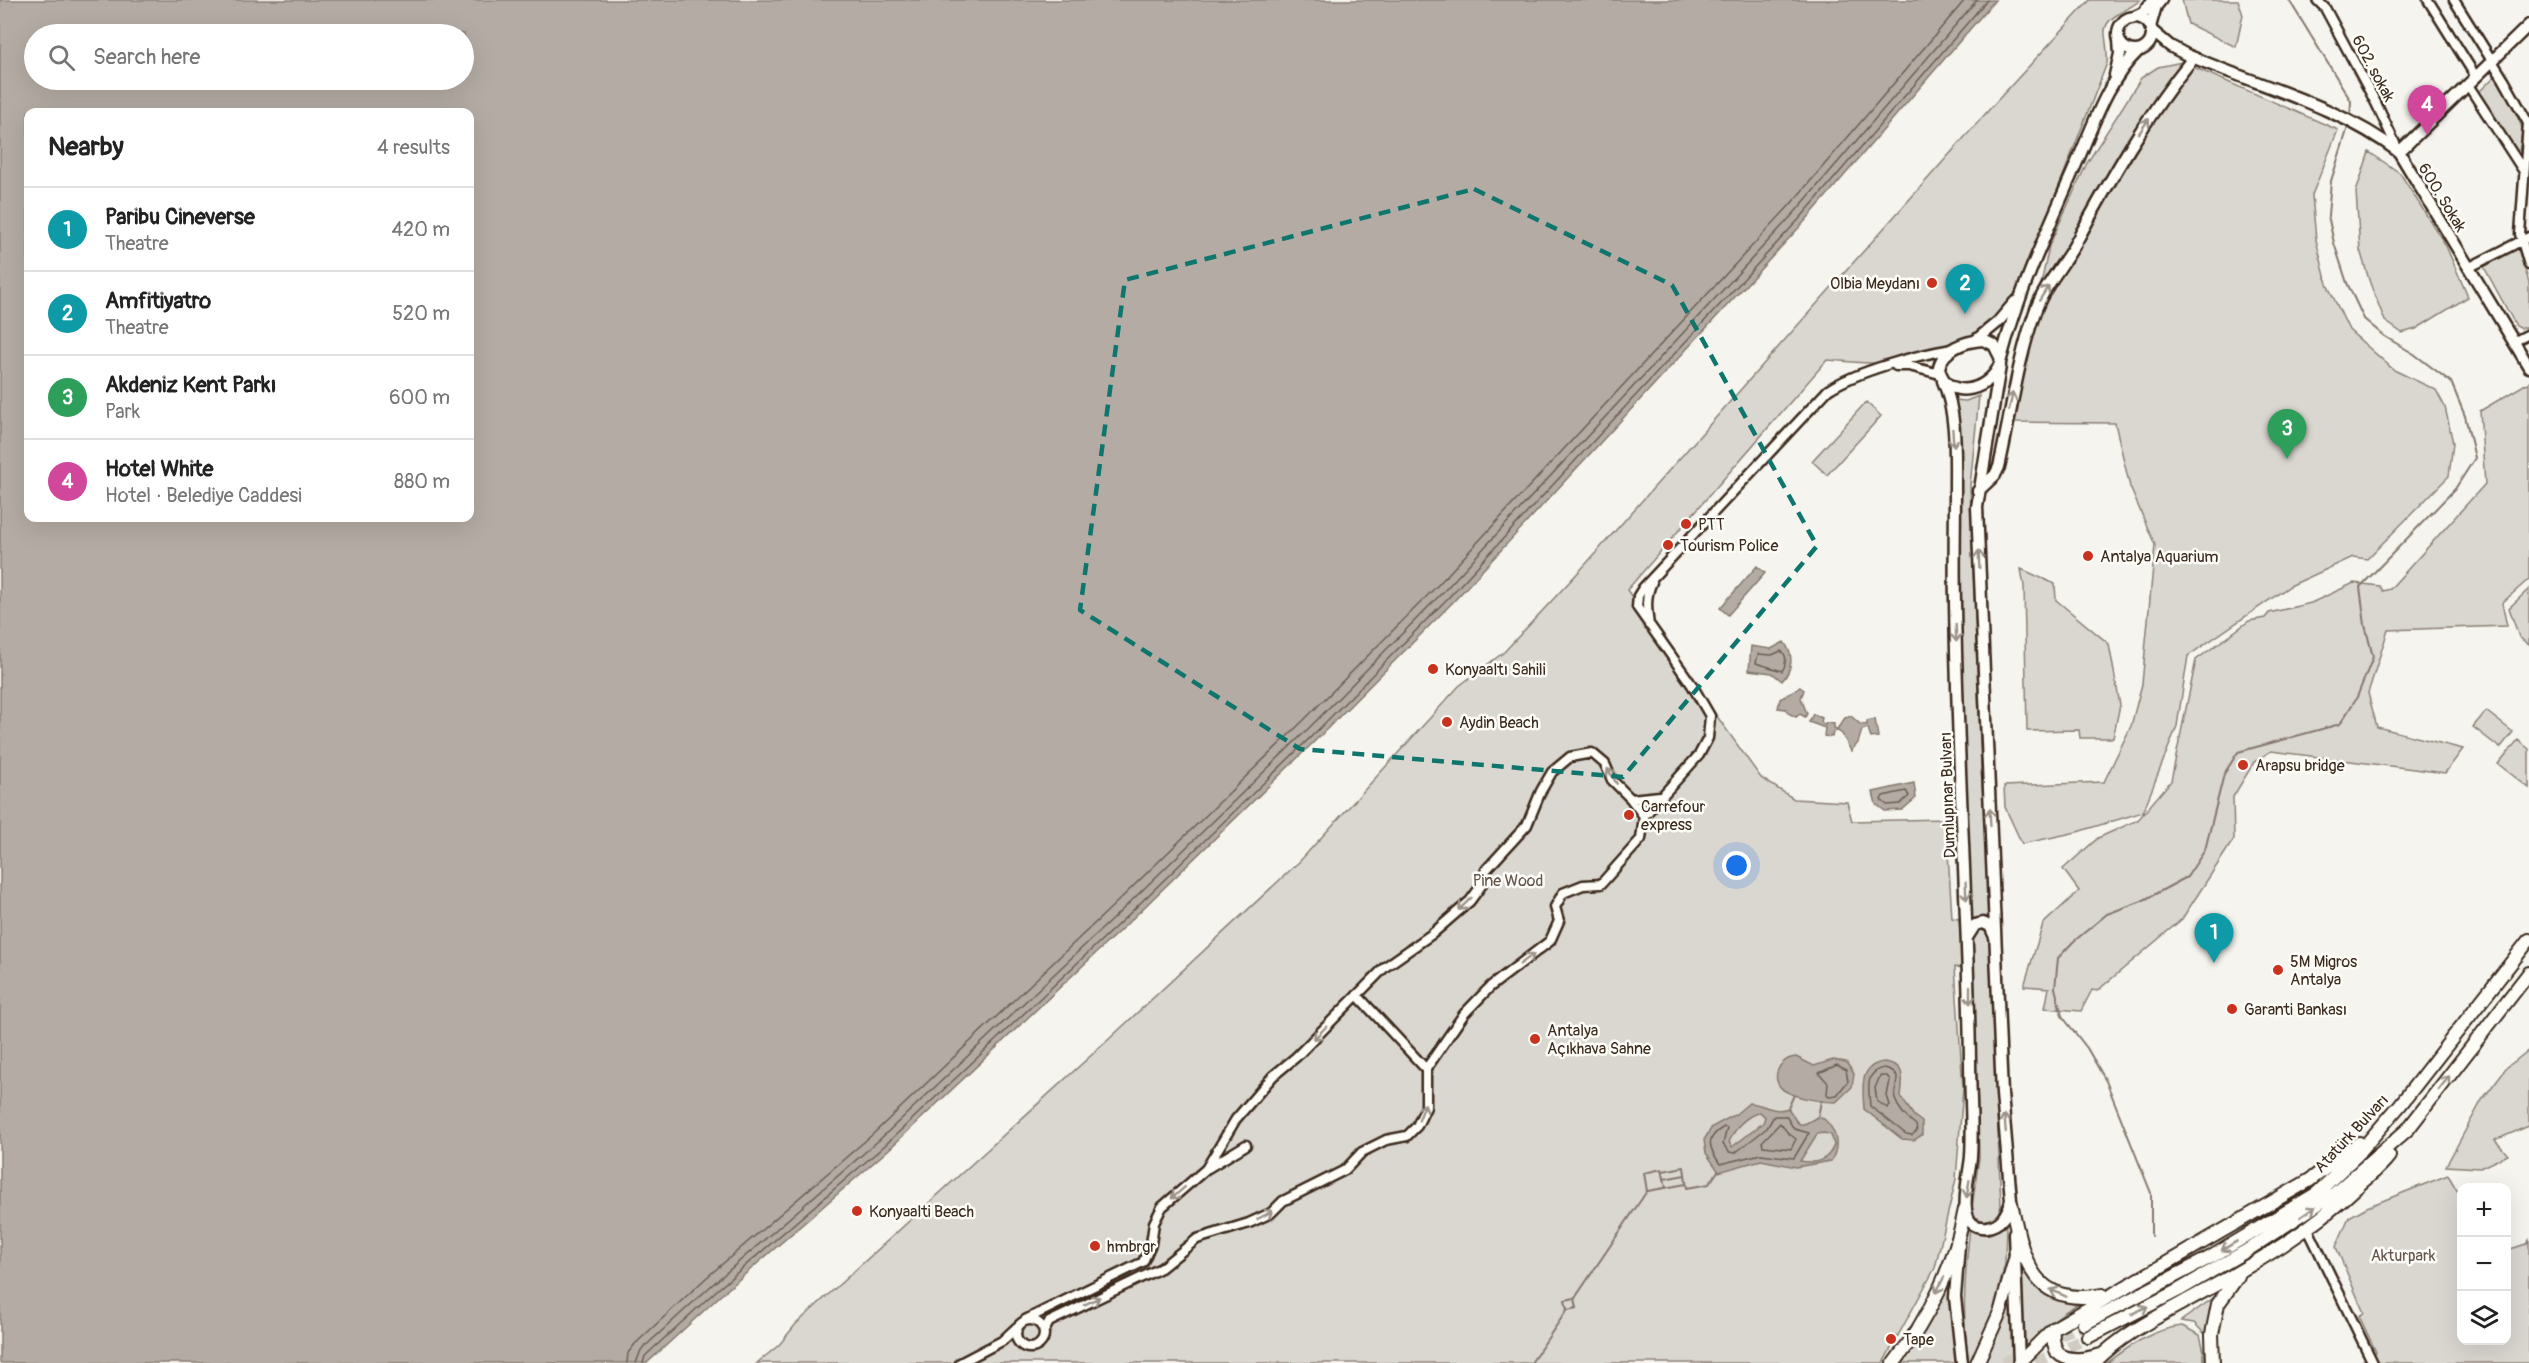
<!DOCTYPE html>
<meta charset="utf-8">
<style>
body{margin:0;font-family:Pangolin,sans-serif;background:#f6f6f6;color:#222}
.controls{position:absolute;right:18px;bottom:18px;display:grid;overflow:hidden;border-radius:12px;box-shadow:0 6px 24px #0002}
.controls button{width:54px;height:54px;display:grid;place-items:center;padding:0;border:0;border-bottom:2px solid #e0e0e0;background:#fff;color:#222;font:30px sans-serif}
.you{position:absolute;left:1737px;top:866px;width:21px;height:21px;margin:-15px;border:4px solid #fff;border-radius:50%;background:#1a73e8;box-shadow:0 0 0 9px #1a73e833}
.badge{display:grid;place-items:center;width:39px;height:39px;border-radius:50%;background:#c8321e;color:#fff;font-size:20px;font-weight:700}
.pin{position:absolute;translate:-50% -50px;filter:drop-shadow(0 2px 3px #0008)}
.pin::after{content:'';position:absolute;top:32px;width:21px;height:18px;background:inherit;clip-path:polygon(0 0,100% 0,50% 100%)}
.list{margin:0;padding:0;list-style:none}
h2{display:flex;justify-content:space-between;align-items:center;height:78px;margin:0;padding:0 24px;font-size:26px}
h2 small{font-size:20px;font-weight:400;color:#767676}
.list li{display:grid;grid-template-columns:39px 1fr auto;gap:18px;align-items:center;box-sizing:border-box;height:84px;padding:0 24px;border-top:2px solid #e0e0e0}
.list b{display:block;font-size:22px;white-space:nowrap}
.list p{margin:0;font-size:20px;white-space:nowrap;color:#767676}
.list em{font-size:20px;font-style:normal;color:#767676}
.icon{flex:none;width:33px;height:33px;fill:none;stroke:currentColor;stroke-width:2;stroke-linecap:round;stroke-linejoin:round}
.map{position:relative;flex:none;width:2529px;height:1363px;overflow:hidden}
.search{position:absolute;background:#fff;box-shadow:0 6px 24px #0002;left:24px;top:24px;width:450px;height:66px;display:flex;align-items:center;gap:15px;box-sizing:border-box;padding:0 21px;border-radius:33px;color:#767676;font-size:22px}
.panel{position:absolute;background:#fff;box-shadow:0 6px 24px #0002;left:24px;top:108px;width:450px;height:414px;border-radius:12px}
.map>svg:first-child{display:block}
.green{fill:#dad6d0;stroke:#8a8077;stroke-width:1.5}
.water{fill:#b4aca4;stroke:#84786e;stroke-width:1.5;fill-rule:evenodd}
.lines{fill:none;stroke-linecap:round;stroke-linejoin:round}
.shore{stroke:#6b5e54;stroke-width:1.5}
.stream{stroke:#84786e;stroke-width:2}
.primary-tunnel{stroke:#d0ccc4;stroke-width:12;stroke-dasharray:12 6;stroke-linecap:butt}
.street-casing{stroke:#3b2a1e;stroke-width:13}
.secondary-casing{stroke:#3b2a1e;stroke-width:15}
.primary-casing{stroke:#3b2a1e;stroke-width:16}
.street{stroke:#fdfcf7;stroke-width:8}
.secondary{stroke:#fdfcf7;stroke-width:10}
.primary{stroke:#fdfcf7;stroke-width:12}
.oneway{stroke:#9c938a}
.marked{fill:none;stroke:#0f766e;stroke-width:4.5;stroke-dasharray:12 8;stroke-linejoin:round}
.poi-dot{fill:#c8321e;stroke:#fdfcf7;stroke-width:2}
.labels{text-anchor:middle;stroke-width:5;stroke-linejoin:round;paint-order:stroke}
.street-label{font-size:16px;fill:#3b2a1e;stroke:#fdfcf7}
.poi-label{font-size:16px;fill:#3b2a1e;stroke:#fdfcf7;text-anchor:start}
.park-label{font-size:16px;fill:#63554a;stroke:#fdfcf7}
</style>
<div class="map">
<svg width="2529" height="1363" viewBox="0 0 2529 1363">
<rect width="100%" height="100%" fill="#f5f4ee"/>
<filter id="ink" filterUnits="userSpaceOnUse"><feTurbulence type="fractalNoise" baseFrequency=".0167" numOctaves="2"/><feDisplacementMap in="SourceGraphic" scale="12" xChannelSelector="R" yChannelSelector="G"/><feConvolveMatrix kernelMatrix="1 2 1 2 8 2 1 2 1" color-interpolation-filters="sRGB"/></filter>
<g filter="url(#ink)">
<path class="green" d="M2090,0H2140C2129,11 2103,16 2105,34C2106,45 2108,52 2107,63L2024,276C2000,327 1975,338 1923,352C1910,356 1896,362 1883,363C1865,364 1846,361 1827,360L1627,590L1761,778L1794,799L1847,802L1852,821L1946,819L1952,918L1959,919L1964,968L1955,967L1963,1088L1956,1179L1935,1268L1883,1363H757L779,1345L796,1324L1108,1040L1299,862L1459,686L1504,652L1585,565L1995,103Z
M2182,0H2238L2243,15L2236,47L2188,24Z
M2182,62L2338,130L2312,195L2316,240L2327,284L2349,330L2394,370L2436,390L2445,407L2453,443L2449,476L2367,559L2353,557L2290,586L2188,656L2177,726L2143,812L2077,832L2022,844L2005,807L2004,786L2104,782L2131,726L2142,684L2155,545L2130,487L2115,423L2012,422L2049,246L2087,163L2141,78L2158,67Z
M2495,76L2512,104L2523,130L2519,151L2515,152L2476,95Z
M2369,152L2400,173L2446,246L2468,297L2416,329L2402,333L2385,321L2370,283L2360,250L2356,192Z
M2518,248L2529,282V327L2520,328L2516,326L2484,267Z
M2529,382V579L2502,603L2507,626L2388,630L2368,693L2377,727L2463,749L2445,773L2271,751L2254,762L2233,797L2234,839L2182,919L2097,991L2092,990L2081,1011L2045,1008L2049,988L2024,986L2043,924L2079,891L2063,869L2098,838L2138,820L2171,781L2196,660L2249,621L2265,618L2269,613L2311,603L2354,583L2380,586L2383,591L2390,589L2485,484L2480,411Z
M1979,396L1970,486L1981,768L1991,919L1971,920L1961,638L1959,464L1954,400L1966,401Z
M1866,402L1881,416L1827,475L1812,461Z
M2021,569L2055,584L2056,600L2109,644L2120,705L2113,738H2080L2079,730L2027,731L2024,586Z
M2529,589V645L2519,637L2509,608Z
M2486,711L2513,732L2500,748L2473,727Z
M2518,740L2529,749V788L2498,764Z
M1984,929L1990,938L2001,1206L1996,1219L1988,1223L1975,1217L1972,1207L1979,1158L1973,934L1977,931Z
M2529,1050V1126L2495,1140L2508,1155L2480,1168L2446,1166L2482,1100L2506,1068Z
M2448,1175L2461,1197L2462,1340H2506L2507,1250L2526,1244L2529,1240V1363H2359L2376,1352L2359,1316L2364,1313L2336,1247L2349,1217L2367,1207Z
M2006,1224L2005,1264L1989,1327L1973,1363H1969C1961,1317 1965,1273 1970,1227C1985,1239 1991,1236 2006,1224Z
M1953,1266L1952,1312L1957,1363H1900Z
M2020,1266C2037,1292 2051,1299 2082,1302C2058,1314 2043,1329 2025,1350Z
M2010,1292L2014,1361L2013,1363H1983L2003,1320Z
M2215,1297L2208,1319L2207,1336L2194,1323L2181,1321Z
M2182,1326L2200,1335L2204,1351V1363H2107C2130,1346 2152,1329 2182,1326Z"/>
<path class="water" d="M0,0H1995L1806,220L1454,601L1320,736L1131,920L887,1151L721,1295L647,1363H0ZM34,34H464V80H34ZM28,112H470V518H28Z
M1757,566L1765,573L1728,615L1720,608Z
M1784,642C1794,655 1793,669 1782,681L1772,673L1749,670L1751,646L1771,649Z
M1800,687L1804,690L1801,698L1807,714L1805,717L1800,714L1796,717L1788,713L1786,709L1778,708L1780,699Z
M1813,714L1822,718L1821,722L1825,725L1826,723L1834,724V728L1837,729L1845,718L1851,716L1860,724L1867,725V721L1875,719L1878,737L1871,738L1868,728L1862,730L1858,743L1851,751L1842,734L1838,731L1833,732L1832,737L1824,736L1825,728L1809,722Z
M1914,783L1916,798L1902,810L1885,811L1876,804L1873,792Z
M1796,1057L1814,1066L1833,1060L1846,1062L1854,1074L1852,1087L1836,1102C1820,1102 1798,1098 1785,1091C1768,1080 1779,1058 1796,1057Z
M1884,1062C1908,1065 1902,1080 1901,1097L1914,1116L1922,1122V1135L1914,1140L1902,1139L1864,1109C1863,1090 1858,1065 1884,1062Z
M1749,1103C1763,1103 1773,1114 1788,1108C1799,1125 1797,1130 1817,1117L1824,1119C1837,1131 1840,1146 1831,1161L1796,1167L1761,1160L1719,1172L1706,1153L1704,1140L1712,1127L1736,1114ZM1760,1112L1765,1117L1763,1123L1732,1147L1729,1142C1736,1127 1744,1117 1760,1112ZM1824,1133L1831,1135L1834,1145C1828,1161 1816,1164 1800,1161L1817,1134Z"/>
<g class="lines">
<path class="shore" d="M1781,651C1788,655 1786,665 1782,671L1756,663L1758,654L1772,655Z
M1906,791L1909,796L1900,804L1887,805L1881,800L1883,796Z
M1837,1065L1846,1070L1848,1081L1837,1095L1829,1096L1827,1094L1828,1083L1819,1073Z
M1884,1068C1907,1073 1892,1086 1895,1099C1898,1109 1908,1119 1916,1125L1917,1131L1912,1135L1906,1134L1870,1106C1869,1091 1864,1071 1884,1068Z
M1880,1076H1887L1890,1080L1887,1096L1890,1105L1887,1108L1877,1101L1875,1088Z
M1774,1116H1786L1794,1129L1809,1133L1794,1158L1761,1154L1720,1164C1709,1148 1704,1138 1724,1127L1727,1128L1723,1144L1729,1152L1735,1153L1767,1128Z
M1780,1123L1788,1133L1796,1139L1791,1149L1763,1146L1762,1142Z
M627,1363L628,1353L635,1344L706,1278L872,1135L1115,904L1304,720L1438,585L1790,205L1965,0
M636,1363L641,1350L712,1285L878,1141L1122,910L1310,727L1444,591L1796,211L1977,0
M643,1363L645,1356L717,1290L883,1147L1127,916L1316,732L1449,597L1802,216L1987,0"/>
<path class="stream" d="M2289,0L2351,101L2350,118
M1788,1108L1794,1095
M1818,1117L1821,1101
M1663,1171L1684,1167L1687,1188L1709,1184L1718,1171
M1664,1179L1685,1175
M1648,1191L1686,1184
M2151,1236V1193L2106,1081L2087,1048L2062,1016L2055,988L2058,958L2073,942L2107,914L2142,901L2187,877L2205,850L2224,774L2238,752L2340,724L2357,697L2373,657L2365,625L2360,587L2455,489L2475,458L2465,416L2451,382L2414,354L2384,336L2364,319L2347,283L2334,243L2328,215L2331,181L2349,124
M1567,1310L1565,1300L1575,1298
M1531,1363L1567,1310L1577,1308L1575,1298L1647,1191L1644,1173L1662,1169L1666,1188"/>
<path class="primary-tunnel" d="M2044,1343L2084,1324
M2004,1363L2029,1351
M2036,1363L2088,1337"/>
<defs>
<path id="street" d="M2317,0L2325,8L2376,103L2399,152
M2428,0L2476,77
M2454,0L2504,80L2528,123L2520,234L2529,265
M2468,85L2523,170
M2468,268L2529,237
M2513,342L2529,334
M1896,366H1909L1940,374
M1649,625C1647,611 1645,596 1652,582
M1631,799L1644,816
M1357,995L1426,1069
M1208,1168L1246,1145
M2308,1229L2373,1363
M1016 1334a14 14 0 1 1 28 0a14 14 0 1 1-28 0Z
M1025,1320L1143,1262L1151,1244L1154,1223L1162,1207L1206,1169L1236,1119L1273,1076L1296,1057L1385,967L1432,934L1470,901L1481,886L1486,870L1527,825L1541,791L1552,772L1570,757L1592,753L1605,764L1612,780L1631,799L1660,796
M1044,1331L1049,1322L1161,1268L1197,1239L1249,1223L1271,1213L1283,1201L1345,1170L1362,1152L1386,1140L1407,1136L1417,1126L1426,1107V1069L1464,1014L1491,986L1550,941L1559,921L1555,907L1563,893L1583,885L1601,884L1641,839L1644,816L1699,755L1708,738L1710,716L1692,685L1637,607L1638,596L1643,588L1828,390C1857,371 1917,355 1952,349
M960,1363L1002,1341L1017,1327"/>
<path id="secondary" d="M2118 34a17 17 0 1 1 34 0a17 17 0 1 1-34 0Z
M2132,18L2143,13L2153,0
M2150,27L2156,6L2161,0
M2151,30L2170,46L2185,54C2256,85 2338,105 2399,152L2529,367
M2115,75L2120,54L2119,40
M2399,152L2529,25
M1983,340L1994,345L2001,359C1996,389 1947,405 1939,368C1942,349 1966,341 1983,340Z
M1975,341L1998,322L2015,302
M2001,359C2019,290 2049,227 2077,162C2094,124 2107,81 2138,51
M2000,366L1977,507L2002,1094L2012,1212
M1943,381C1957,413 1955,454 1955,488C1955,526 1954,564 1955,602C1957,755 1968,908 1970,1061C1970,1093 1973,1124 1971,1156C1970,1176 1952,1231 1987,1227C2001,1225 2006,1215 2011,1203
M1978,491L1995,475L1999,467C2011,415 2017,362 2035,312C2043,288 2061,268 2074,246C2110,180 2146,116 2193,58
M1968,936L1975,925L1983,923L1990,926L1995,937
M2014,1233L2019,1363
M1959,1245L1955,1297L1962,1363"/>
<path id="primary" d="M2011,1203C2023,1258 2031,1308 2102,1295
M2084,1324L2211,1257L2316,1194L2356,1156L2400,1105L2529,940
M2053,1329C2052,1338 2053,1344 2057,1352C2067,1363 2086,1359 2101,1355
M2088,1337L2179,1290L2246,1251L2335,1193L2408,1129L2529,973
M1894,1363C1929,1319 1955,1264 1965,1209
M1977,1363L2001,1310L2016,1255
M2019,1363L2053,1329L2310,1180L2359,1143
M2094,1363C2123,1333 2161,1315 2197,1295C2255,1264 2311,1231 2359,1185C2369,1176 2381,1167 2389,1156
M2213,1363L2212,1334L2218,1304L2238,1276"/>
</defs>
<use href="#street" class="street-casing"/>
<use href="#secondary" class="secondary-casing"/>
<use href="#primary" class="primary-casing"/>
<use href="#street" class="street"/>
<use href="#secondary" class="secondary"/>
<use href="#primary" class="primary"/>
</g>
<defs><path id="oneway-shaft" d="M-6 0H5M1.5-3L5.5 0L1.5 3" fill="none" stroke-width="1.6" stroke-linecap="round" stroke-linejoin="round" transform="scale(1.5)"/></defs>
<g class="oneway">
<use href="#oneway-shaft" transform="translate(2144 126) rotate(-56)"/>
<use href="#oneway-shaft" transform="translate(2044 293) rotate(-58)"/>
<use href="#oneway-shaft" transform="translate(2011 401) rotate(-77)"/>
<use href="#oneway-shaft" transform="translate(1953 438) rotate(86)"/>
<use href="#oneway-shaft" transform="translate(1979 559) rotate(-92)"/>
<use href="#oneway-shaft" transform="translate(1956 633) rotate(88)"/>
<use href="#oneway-shaft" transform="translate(1612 776) rotate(-122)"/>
<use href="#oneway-shaft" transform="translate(1990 817) rotate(-93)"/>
<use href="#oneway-shaft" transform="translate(1966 891) rotate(87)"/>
<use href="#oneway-shaft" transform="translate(1465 904) rotate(136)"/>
<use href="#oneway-shaft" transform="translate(1527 959) rotate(-37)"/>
<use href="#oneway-shaft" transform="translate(1970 995) rotate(90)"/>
<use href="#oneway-shaft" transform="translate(1320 1033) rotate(134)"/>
<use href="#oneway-shaft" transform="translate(2444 1083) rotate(-52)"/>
<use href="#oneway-shaft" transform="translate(1422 1112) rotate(-69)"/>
<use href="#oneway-shaft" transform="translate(2005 1123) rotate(-95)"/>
<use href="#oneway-shaft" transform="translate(1968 1189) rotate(99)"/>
<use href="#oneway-shaft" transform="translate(1178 1193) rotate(139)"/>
<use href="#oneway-shaft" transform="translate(2308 1212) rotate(-34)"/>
<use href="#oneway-shaft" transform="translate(1265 1215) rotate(-28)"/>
<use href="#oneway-shaft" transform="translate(2229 1246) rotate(149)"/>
<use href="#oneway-shaft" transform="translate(1940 1285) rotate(116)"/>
<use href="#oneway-shaft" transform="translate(2058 1293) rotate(-156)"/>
<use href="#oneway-shaft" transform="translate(1092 1301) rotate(-26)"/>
<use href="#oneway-shaft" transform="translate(2140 1310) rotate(-28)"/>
</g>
</g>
<path class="marked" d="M1474,189L1672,285L1817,546L1623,777L1300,749L1080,610L1125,280Z"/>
<g class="poi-dot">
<circle cx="1932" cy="283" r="6"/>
<circle cx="1686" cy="524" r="6"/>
<circle cx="1668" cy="545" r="6"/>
<circle cx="2088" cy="556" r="6"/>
<circle cx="1433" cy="669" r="6"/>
<circle cx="1447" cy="722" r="6"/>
<circle cx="2243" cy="765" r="6"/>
<circle cx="1629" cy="815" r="6"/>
<circle cx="2278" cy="970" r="6"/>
<circle cx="2232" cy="1009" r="6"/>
<circle cx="1535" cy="1039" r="6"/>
<circle cx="857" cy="1211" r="6"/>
<circle cx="1095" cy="1246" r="6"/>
<circle cx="1891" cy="1339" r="6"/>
</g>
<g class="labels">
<g class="street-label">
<text transform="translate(2374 68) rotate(62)" y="6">602. sokak</text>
<text transform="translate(2443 197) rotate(59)" y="6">600. Sokak</text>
<text transform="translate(1947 795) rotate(-92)" y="6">Dumlupınar Bulvarı</text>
<text transform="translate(2351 1133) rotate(-47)" y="6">Atatürk Bulvarı</text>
</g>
<g class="poi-label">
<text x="1920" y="289" text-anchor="end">Olbia Meydanı</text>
<text x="1698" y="530">PTT</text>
<text x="1680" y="551">Tourism Police</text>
<text x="2100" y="562">Antalya Aquarium</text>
<text x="1445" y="675">Konyaaltı Sahili</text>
<text x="1459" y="728">Aydin Beach</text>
<text x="2255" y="771">Arapsu bridge</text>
<text x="1641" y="812">Carrefour<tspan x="1641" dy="18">express</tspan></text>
<text x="2290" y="967">5M Migros<tspan x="2290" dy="18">Antalya</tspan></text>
<text x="2244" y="1015">Garanti Bankası</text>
<text x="1547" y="1036">Antalya<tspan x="1547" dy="18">Açıkhava Sahne</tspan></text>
<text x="869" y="1217">Konyaalti Beach</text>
<text x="1107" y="1252">hmbrgr</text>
<text x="1903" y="1345">Tape</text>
</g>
<g class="park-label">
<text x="1508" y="886">Pine Wood</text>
<text x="2403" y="1261">Akturpark</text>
</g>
</g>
</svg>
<div class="controls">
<button>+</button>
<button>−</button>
<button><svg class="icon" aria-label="layers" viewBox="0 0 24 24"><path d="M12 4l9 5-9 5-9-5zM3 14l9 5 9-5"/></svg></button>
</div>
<div class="you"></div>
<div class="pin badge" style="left:2214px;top:963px;background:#0f9aa8">1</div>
<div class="pin badge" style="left:1965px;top:314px;background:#0f9aa8">2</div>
<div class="pin badge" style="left:2287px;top:459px;background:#2e9e5b">3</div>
<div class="pin badge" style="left:2427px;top:135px;background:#d1479c">4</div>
<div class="search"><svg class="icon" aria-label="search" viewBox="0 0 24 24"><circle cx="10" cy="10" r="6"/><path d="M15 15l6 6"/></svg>Search here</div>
<section class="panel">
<h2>Nearby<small>4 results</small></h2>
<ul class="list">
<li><span class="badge" style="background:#0f9aa8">1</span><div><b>Paribu Cineverse</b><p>Theatre</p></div><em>420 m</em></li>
<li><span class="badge" style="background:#0f9aa8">2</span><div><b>Amfitiyatro</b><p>Theatre</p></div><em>520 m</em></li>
<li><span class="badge" style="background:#2e9e5b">3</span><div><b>Akdeniz Kent Parkı</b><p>Park</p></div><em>600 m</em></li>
<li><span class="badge" style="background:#d1479c">4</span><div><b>Hotel White</b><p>Hotel · Belediye Caddesi</p></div><em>880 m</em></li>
</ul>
</section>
</div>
